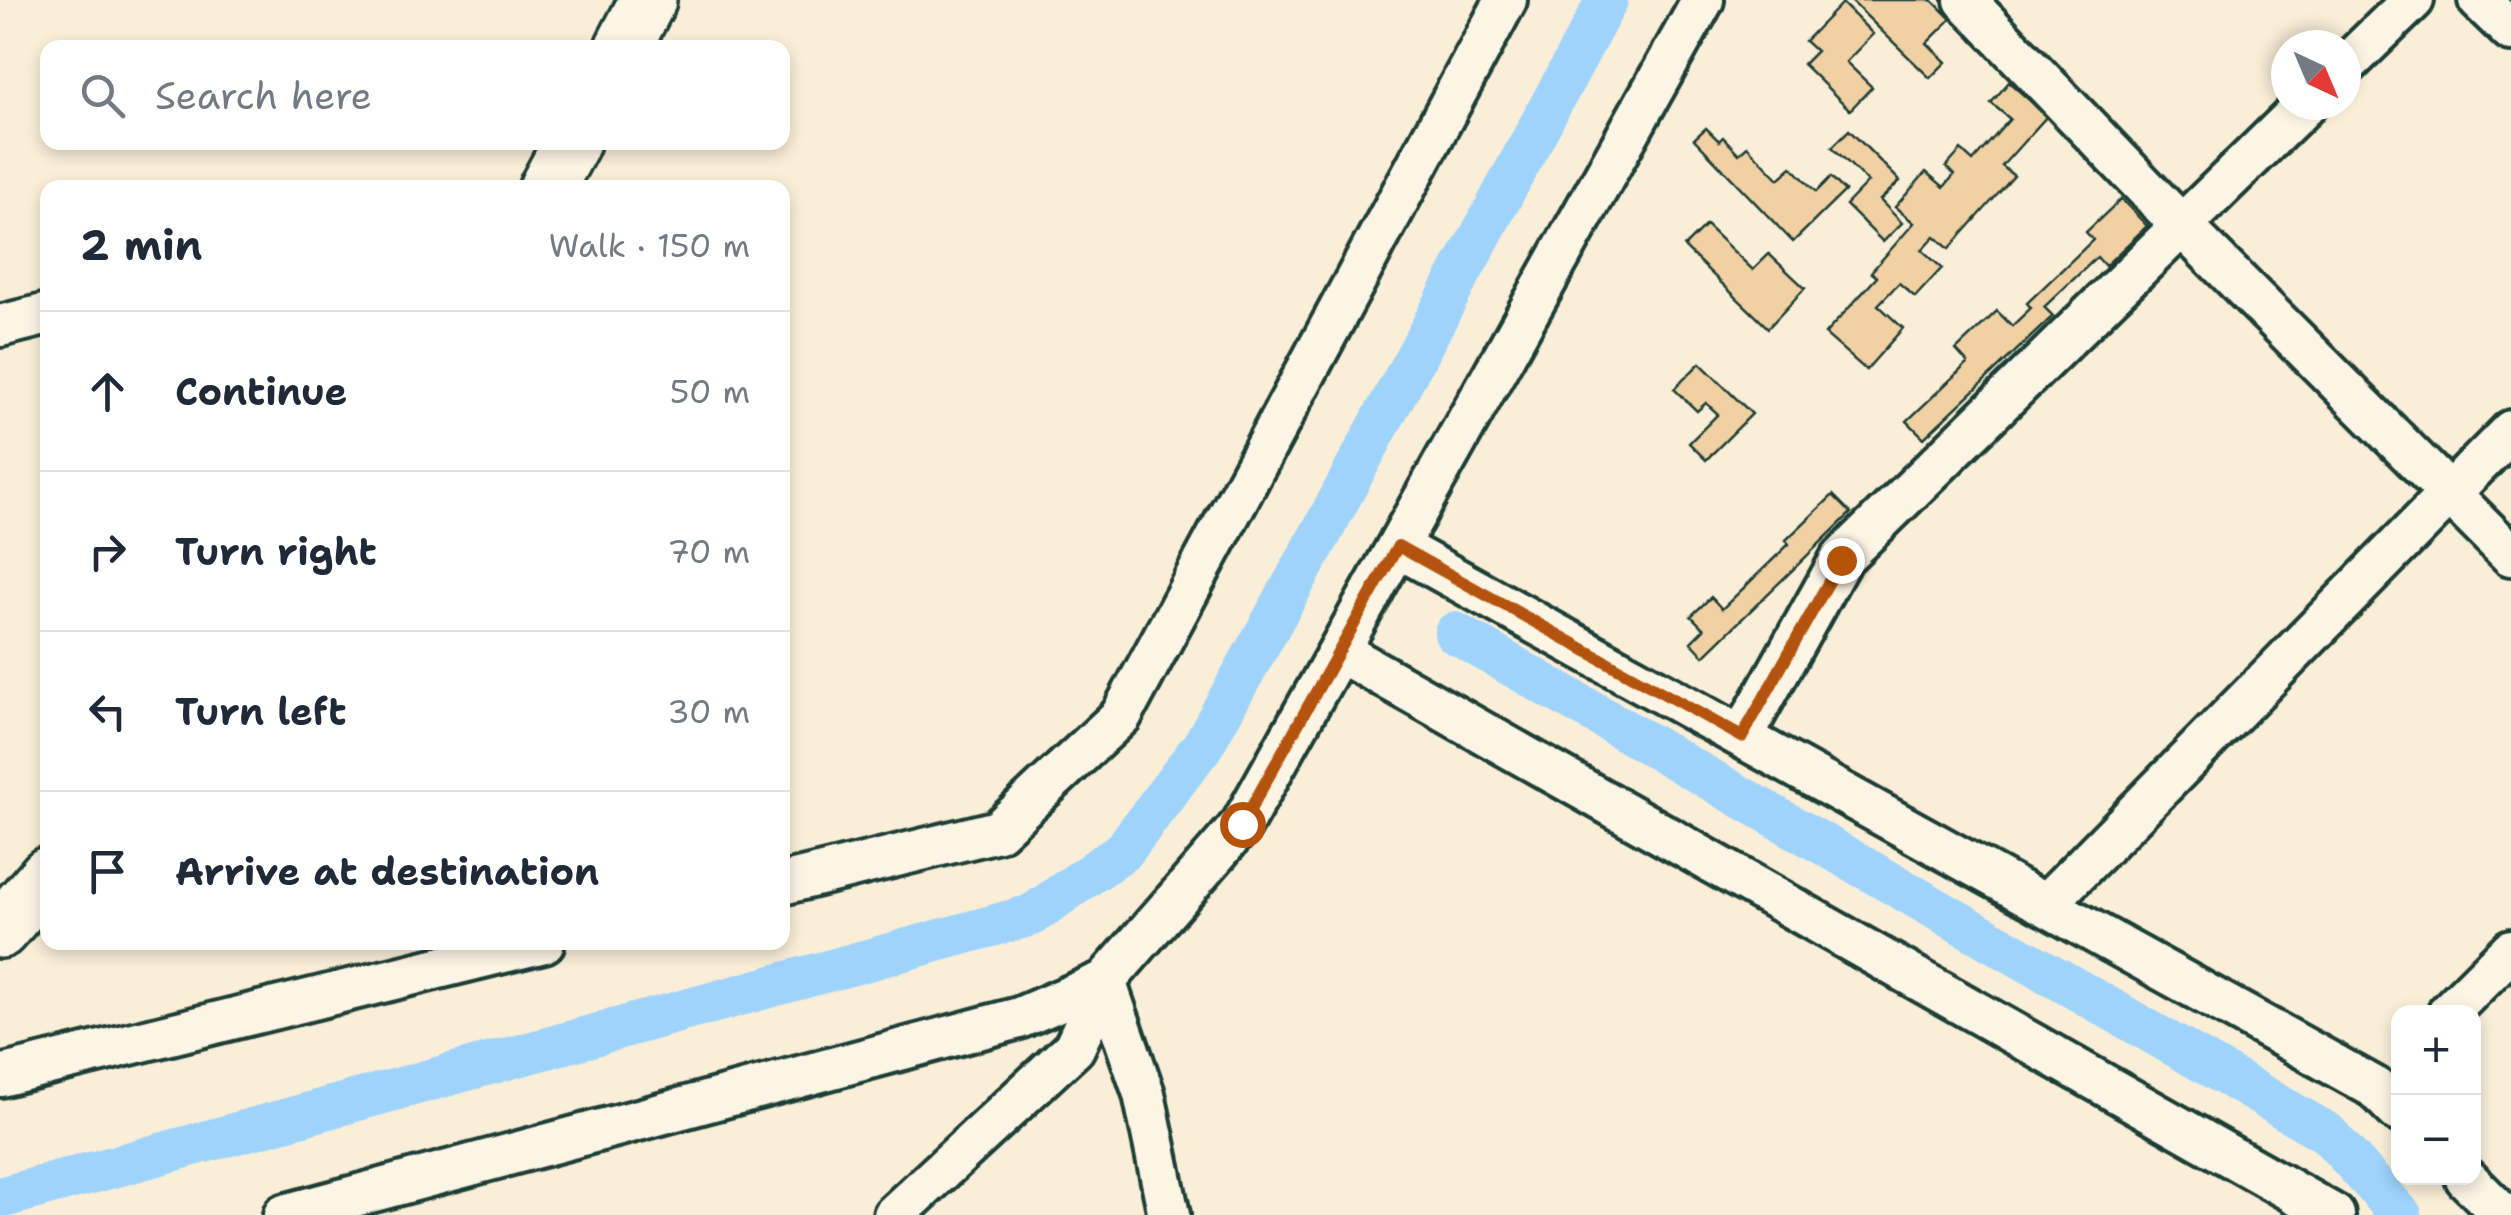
<!DOCTYPE html>
<meta charset="utf-8">
<style>
body{margin:0;font-family:"Shantell Sans",sans-serif;background:#f6f6f7;color:#1f2937}
.controls{position:absolute;right:30px;bottom:30px;display:grid;overflow:hidden;border-radius:20px;box-shadow:0 5px 15px #0003}
.controls button{width:90px;height:90px;display:grid;place-items:center;padding:0;border:0;border-bottom:2px solid #e0e1e3;background:#fff;color:#1f2937;font:50px sans-serif}
.compass{position:absolute;left:2271px;top:30px;width:90px;height:90px;border-radius:50%;background:#fff;box-shadow:0 5px 15px #0003;rotate:136deg}
.stop{position:absolute;width:30px;height:30px;margin:-22px;border:8px solid #b45309;border-radius:50%;background:#fff}
.stop.end{background:#b45309;border-color:#fff;box-shadow:0 2px 10px #0008}
.list{margin:0;padding:0;list-style:none}
h2{display:flex;justify-content:space-between;align-items:center;height:130px;margin:0;padding:0 40px;font-size:42px}
h2 small{font-size:32px;font-weight:400;color:#747a83}
.list li{display:grid;grid-template-columns:65px 1fr auto;gap:30px;align-items:center;box-sizing:border-box;height:160px;padding:0 40px;border-top:2px solid #e0e1e3}
.list b{display:block;font-size:38px;white-space:nowrap}
.list em{font-size:32px;font-style:normal;color:#747a83}
.icon{flex:none;width:55px;height:55px;fill:none;stroke:currentColor;stroke-width:2;stroke-linecap:round;stroke-linejoin:round}
.map{position:relative;flex:none;width:2511px;height:1215px;overflow:hidden}
.search{position:absolute;background:#fff;box-shadow:0 5px 15px #0003;left:40px;top:40px;width:750px;height:110px;display:flex;align-items:center;gap:25px;box-sizing:border-box;padding:0 35px;border-radius:20px;color:#747a83;font-size:38px}
.panel{position:absolute;background:#fff;box-shadow:0 5px 15px #0003;left:40px;top:180px;width:750px;height:770px;border-radius:20px}
.map>svg:first-child{display:block}
.lines{fill:none;stroke-linecap:round;stroke-linejoin:round}
.canal{stroke:#9ed3fc;stroke-width:42}
.building{fill:#f1d1a3;stroke:#1f3d34;stroke-width:2.5}
.street-casing{stroke:#1f3d34;stroke-width:48}
.secondary-casing{stroke:#1f3d34;stroke-width:62}
.street{stroke:#fcf5e5;stroke-width:40}
.secondary{stroke:#fcf5e5;stroke-width:55}
.route{stroke:#b45309;stroke-width:12}
</style>
<div class="map">
<svg width="2511" height="1215" viewBox="0 0 2511 1215">
<rect width="100%" height="100%" fill="#faeed8"/>
<filter id="ink" filterUnits="userSpaceOnUse"><feTurbulence type="fractalNoise" baseFrequency=".01" numOctaves="2"/><feDisplacementMap in="SourceGraphic" scale="20" xChannelSelector="R" yChannelSelector="G"/><feConvolveMatrix kernelMatrix="1 2 1 2 8 2 1 2 1" color-interpolation-filters="sRGB"/></filter>
<g filter="url(#ink)">
<g class="lines">
<path class="canal" d="M1455,633L2327,1133L2401,1215
M0,1198L1032,915L1124,850L1203,745L1311,552L1607,0"/>
</g>
<path class="building" d="M1850,0H1932L1951,19L1927,43L1946,62L1930,78Z
M1842,3L1873,34L1846,62L1872,87L1850,110L1803,64L1816,51L1805,41Z
M2009,82L2047,116L2002,166L2014,176L1949,249L1935,236L1922,250L1942,268L1915,297L1899,283L1878,305L1903,328L1866,370L1825,334L1877,277L1871,272L1914,223L1895,207L1926,172L1944,187L1954,175L1946,167L1961,150L1973,161L2010,119L1991,103Z
M1706,128L1719,141L1723,137L1739,154L1747,146L1779,179L1792,167L1816,192L1831,177L1845,191L1793,242L1694,139Z
M1849,130L1900,181L1880,200L1902,223L1883,242L1846,205L1868,182L1832,147Z
M2121,199L2147,226L2105,266L2097,257L2044,307L2053,316L1924,438L1907,421L1968,363L1956,350L1997,311L2012,326L2031,308L2027,303L2093,240L2086,232Z
M1706,225L1753,270L1769,254L1805,288L1768,328L1684,247Z
M1700,363L1752,414L1706,460L1689,443L1718,414L1706,403L1697,411L1674,389Z
M1833,495L1851,513L1704,656L1691,642L1704,629L1691,616L1711,597L1722,609L1789,544L1786,540Z"/>
<g class="lines">
<defs>
<path id="street" d="M1965,0L2182,226L2511,555
M2479,0L2511,31
M2346,65L2413,0
M0,326L48,314
M1398,547L2374,1087L2398,1111
M1339,651L2334,1215
M1742,737L1841,559L2305,105
M782,884L998,831L1121,716L1506,0
M2045,905L2511,431
M1105,981L1144,1094L1169,1215
M2449,1012L2511,950
M0,1076L544,942
M2466,1178L2495,1207L2499,1215
M284,1215L1019,1018L1105,981L1242,824L1703,0
M894,1215L1074,1048L1105,981"/>
<path id="secondary" d="M623,48L648,0
M547,188L572,142
M0,930L48,875"/>
</defs>
<use href="#street" class="street-casing"/>
<use href="#secondary" class="secondary-casing"/>
<use href="#street" class="street"/>
<use href="#secondary" class="secondary"/>
</g>
</g>
<g class="lines" filter="url(#ink)">
<path class="route" d="M1242,824L1398,546L1742,737L1841,560"/>
</g>
</svg>
<div class="controls">
<button>+</button>
<button>−</button>
</div>
<svg class="compass" viewBox="-18 -18 36 36"><path d="M0-13l5 13h-10z" fill="#e53935"/><path d="M0 13l5-13h-10z" fill="#747a83"/></svg>
<div class="stop" style="left:1242px;top:824px"></div>
<div class="stop end" style="left:1841px;top:560px"></div>
<div class="search"><svg class="icon" aria-label="search" viewBox="0 0 24 24"><circle cx="10" cy="10" r="6"/><path d="M15 15l6 6"/></svg>Search here</div>
<section class="panel">
<h2>2 min<small>Walk · 150 m</small></h2>
<ul class="list">
<li><svg class="icon" aria-label="ahead" viewBox="0 0 24 24"><path d="M12 20V5M6 11l6-6 6 6"/></svg><div><b>Continue</b></div><em>50 m</em></li>
<li><svg class="icon" aria-label="right" viewBox="0 0 24 24"><path d="M7 20v-9h11M14 6l5 5-5 5"/></svg><div><b>Turn right</b></div><em>70 m</em></li>
<li><svg class="icon" aria-label="left" viewBox="0 0 24 24"><path d="M17 20v-9H6M10 6l-5 5 5 5"/></svg><div><b>Turn left</b></div><em>30 m</em></li>
<li><svg class="icon" aria-label="arrive" viewBox="0 0 24 24"><path d="M6 21V4h12l-3 4 3 4H6"/></svg><div><b>Arrive at destination</b></div></li>
</ul>
</section>
</div>
